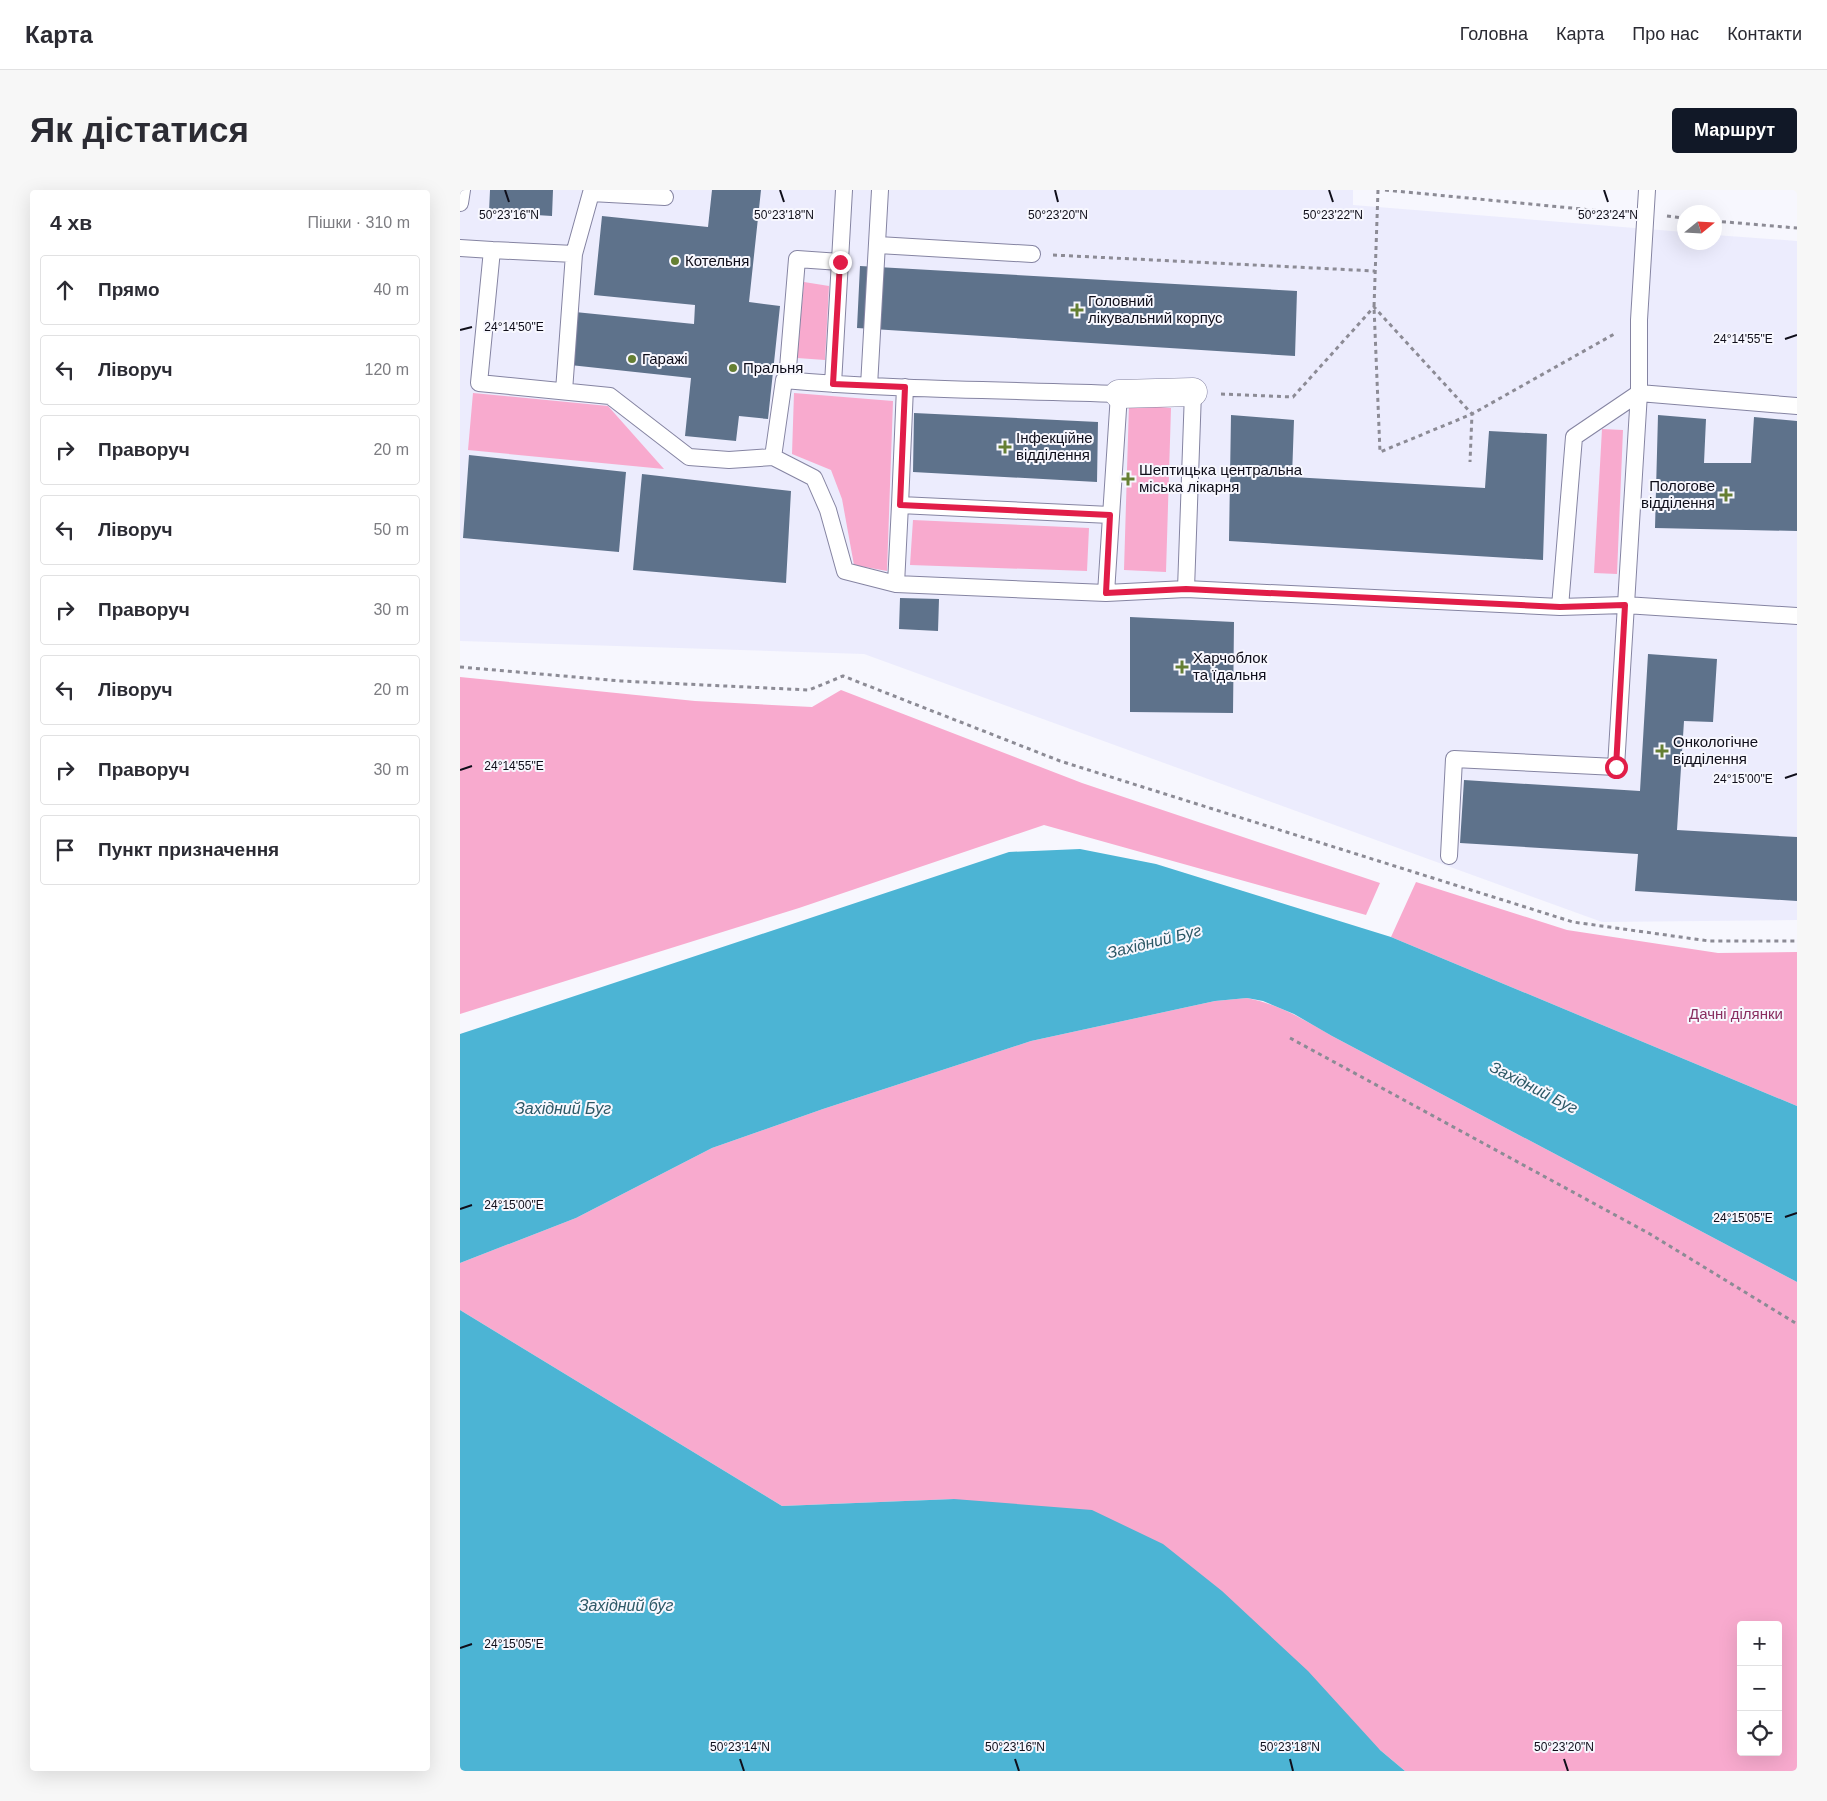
<!DOCTYPE html>
<html lang="uk">
<meta charset="utf-8">
<style>
body{margin:0;font-family:Helvetica,sans-serif;background:#f7f7f7;color:#2b2b33}
.controls{position:absolute;right:15px;bottom:15px;display:grid;overflow:hidden;border-radius:5px;box-shadow:0 5px 20px #0002}
.controls button{width:45px;height:45px;display:grid;place-items:center;padding:0;border:0;border-bottom:1px solid #e1e1e2;background:#fff;color:#2b2b33;font:25px sans-serif}
.compass{position:absolute;left:1217px;top:15px;width:45px;height:45px;border-radius:50%;background:#fff;box-shadow:0 5px 20px #0002;rotate:72deg}
.stop{position:absolute;width:15px;height:15px;margin:-11px;border:4px solid #e11d48;border-radius:50%;background:#fff}
.stop.end{background:#e11d48;border-color:#fff;box-shadow:0 1px 5px #0008}
.list{margin:0;padding:0;list-style:none}
h2{display:flex;justify-content:space-between;align-items:center;height:65px;margin:0;padding:0 20px;font-size:21px}
h2 small{font-size:16px;font-weight:400;color:#7c7c81}
.list li{display:grid;grid-template-columns:32px 1fr auto;gap:15px;align-items:center;box-sizing:border-box;height:70px;margin:0 10px 10px;padding:0 10px;border:1px solid #e1e1e2;border-radius:5px}
.list b{display:block;font-size:19px;white-space:nowrap}
.list em{font-size:16px;font-style:normal;color:#7c7c81}
.icon{flex:none;width:28px;height:28px;fill:none;stroke:currentColor;stroke-width:2;stroke-linecap:round;stroke-linejoin:round}
.map{position:relative;flex:none;width:1337px;height:1581px;overflow:hidden;border-radius:5px}
header{display:flex;align-items:center;gap:30px;box-sizing:border-box;height:70px;padding:0 25px;background:#fff;border-bottom:1px solid #e1e1e2}
header strong{font-size:24px}
nav{display:flex;gap:28px;margin-inline-start:auto;font-size:18px}
.intro{display:flex;align-items:center;justify-content:space-between;box-sizing:border-box;height:120px;padding:0 30px}
h1{margin:0;font-size:35px}
.button{padding:12px 22px;border-radius:5px;background:#111827;color:#fff;font-size:18px;font-weight:700}
main{display:flex;gap:30px;padding:0 30px}
aside{flex:1;background:#fff;border-radius:5px;box-shadow:0 5px 20px #0002}
.map>svg:first-child{display:block}
.built{fill:#ececfd}
.green{fill:#f8aace;fill-rule:evenodd}
.water{fill:#4cb4d4}
.building{fill:#5e728b}
.lines{fill:none;stroke-linecap:round;stroke-linejoin:round}
.lane-casing{stroke:#8584a2;stroke-width:18}
.street-casing{stroke:#8584a2;stroke-width:29}
.path{stroke:#8c8b95;stroke-width:3;stroke-dasharray:4 4;stroke-linecap:butt}
.lane{stroke:#fff;stroke-width:16}
.street{stroke:#fff;stroke-width:28}
.route{stroke:#e11d48;stroke-width:6}
.ticks{fill:none;stroke:#0f0e1a;stroke-width:2}
.poi-dot{fill:#657f33;stroke:#f7f7fe;stroke-width:2}
.labels{text-anchor:middle;stroke-width:4;stroke-linejoin:round;paint-order:stroke}
.poi-label{font-size:15px;fill:#0f0e1a;stroke:#f7f7fe;text-anchor:start}
.park-label{font-size:15px;fill:#892d5f;stroke:#f7f7fe}
.water-label{font-size:16px;font-style:italic;fill:#2c5866;stroke:#f7f7fe}
.ticks-label{font-size:12px;text-anchor:middle;fill:#0f0e1a;stroke:#f7f7fe;stroke-width:4;stroke-linejoin:round;paint-order:stroke}
</style>
<header>
<strong>Карта</strong>
<nav><a>Головна</a><a>Карта</a><a>Про нас</a><a>Контакти</a></nav>
</header>
<div class="intro"><h1>Як дістатися</h1><a class="button">Маршрут</a></div>
<main>
<aside>
<h2>4 хв<small>Пішки · 310 m</small></h2>
<ul class="list">
<li><svg class="icon" aria-label="ahead" viewBox="0 0 24 24"><path d="M12 20V5M6 11l6-6 6 6"/></svg><div><b>Прямо</b></div><em>40 m</em></li>
<li><svg class="icon" aria-label="left" viewBox="0 0 24 24"><path d="M17 20v-9H6M10 6l-5 5 5 5"/></svg><div><b>Ліворуч</b></div><em>120 m</em></li>
<li><svg class="icon" aria-label="right" viewBox="0 0 24 24"><path d="M7 20v-9h11M14 6l5 5-5 5"/></svg><div><b>Праворуч</b></div><em>20 m</em></li>
<li><svg class="icon" aria-label="left" viewBox="0 0 24 24"><path d="M17 20v-9H6M10 6l-5 5 5 5"/></svg><div><b>Ліворуч</b></div><em>50 m</em></li>
<li><svg class="icon" aria-label="right" viewBox="0 0 24 24"><path d="M7 20v-9h11M14 6l5 5-5 5"/></svg><div><b>Праворуч</b></div><em>30 m</em></li>
<li><svg class="icon" aria-label="left" viewBox="0 0 24 24"><path d="M17 20v-9H6M10 6l-5 5 5 5"/></svg><div><b>Ліворуч</b></div><em>20 m</em></li>
<li><svg class="icon" aria-label="right" viewBox="0 0 24 24"><path d="M7 20v-9h11M14 6l5 5-5 5"/></svg><div><b>Праворуч</b></div><em>30 m</em></li>
<li><svg class="icon" aria-label="arrive" viewBox="0 0 24 24"><path d="M6 21V4h12l-3 4 3 4H6"/></svg><div><b>Пункт призначення</b></div></li>
</ul>
</aside>
<div class="map">
<svg width="1337" height="1581" viewBox="0 0 1337 1581">
<rect width="100%" height="100%" fill="#f7f7fe"/>
<path class="built" d="M0,0H893V15L1224,42V52H1254L1255,45L1337,51V730L1142,732L404,464L0,451Z"/>
<path class="green" d="M344,92L369,96L365,170L337,168Z
M13,203L148,216L204,279L8,260Z
M334,203L433,211L427,381L394,375L382,309L371,280L332,264Z
M669,214L711,218L706,382L664,380Z
M1142,239L1163,240L1157,384L1134,383Z
M453,330L629,338L627,381L450,375Z
M0,487L235,511L352,517L381,500L622,593L920,693L906,725L584,635L339,718L0,824Z
M956,692L1107,740L1258,763L1337,762V916L931,747Z
M787,808C818,814 845,830 872,846L1337,1092V1581H945L920,1560L494,1309L322,1316L0,1120V1073L116,1028L252,958L363,919L571,851L755,811ZM1281,1435H1318V1562H1281Z"/>
<path class="water" d="M620,659L696,674L931,747L1337,916V1092L872,846L834,824L803,811L787,808L755,811L571,851L363,919L252,958L116,1028L0,1073V844L549,662Z
M0,1120L322,1316L494,1309L632,1320L703,1354L762,1401L848,1481L920,1560L945,1581H0Z"/>
<path class="building" d="M30,0H93L92,26L29,22Z
M252,0H301L289,112L320,116L308,229L279,226L276,251L225,246L231,188L110,175L115,122L234,134L235,115L134,105L142,26L248,37Z
M400,76L837,101L835,166L397,138Z
M454,223L638,232L637,292L453,282Z
M771,225L834,230L832,287L1025,298L1029,241L1087,244L1083,370L769,351Z
M1198,225L1246,229L1244,273H1291L1294,227L1337,231V341L1195,338Z
M9,265L166,282L159,362L3,348Z
M182,284L331,301L326,393L173,380Z
M440,408L479,409L478,441L439,439Z
M670,427L774,432L773,523L670,522Z
M1188,464L1257,469L1253,532L1224,531L1217,640L1337,647V711L1175,701L1178,664L1000,653L1004,590L1180,601Z"/>
<g class="lines">
<defs>
<path id="lane" d="M0,13L2,0
M418,55L572,64
M0,58L32,60L19,193L150,206L229,267L269,270L313,267
M32,60L114,64L104,201
M114,64L131,3L205,7
M324,190C435,200 547,200 659,204L646,403L436,394L385,381L368,320L354,288L313,267Z
M327,190L337,69L380,72
M373,194L384,0
M409,196L420,0
M445,197L440,315L650,325
M436,394L440,315
M726,399L733,202
M646,403L726,399L1100,417L1165,415L1337,426
M1100,417L1114,247L1179,203L1337,216
M989,666L994,569L1156,577L1179,203V130L1187,0"/>
<path id="street" d="M659,204L733,202"/>
</defs>
<use href="#lane" class="lane-casing"/>
<use href="#street" class="street-casing"/>
<path class="path" d="M918,0L914,117L920,262L1012,224L1156,143
M925,0L1163,23
M1207,26L1224,28
M1254,31L1337,38
M593,65L915,81
M761,204L833,207L914,117L1012,224L1010,272
M0,477L161,491L349,500L383,486L600,571L1113,732L1249,751H1337
M830,848L1190,1044L1337,1134"/>
<use href="#lane" class="lane"/>
<use href="#street" class="street"/>
</g>
<g class="lines">
<path class="route" d="M380,72L373,194L445,197L440,315L650,325L646,403L726,399L1100,417L1165,415L1156,577"/>
</g>
<path class="ticks" d="M45,0L49,12M320,0L324,12M595,0L598,12M869,0L873,12M1144,0L1148,12M0,140L12,137M1325,149L1337,145M0,580L12,576M1325,588L1337,584M0,1019L12,1015M1325,1027L1337,1023M0,1458L12,1454M280,1569L284,1581M555,1569L559,1581M830,1569L833,1581M1104,1569L1108,1581"/>
<g class="poi-dot">
<circle cx="215" cy="71" r="5"/>
<path d="M614.5 112.5h5v5h5v5h-5v5h-5v-5h-5v-5h5z"/>
<circle cx="172" cy="169" r="5"/>
<circle cx="273" cy="178" r="5"/>
<path d="M542.5 249.5h5v5h5v5h-5v5h-5v-5h-5v-5h5z"/>
<path d="M665.5 281.5h5v5h5v5h-5v5h-5v-5h-5v-5h5z"/>
<path d="M1263.5 297.5h5v5h5v5h-5v5h-5v-5h-5v-5h5z"/>
<path d="M719.5 469.5h5v5h5v5h-5v5h-5v-5h-5v-5h5z"/>
<path d="M1199.5 553.5h5v5h5v5h-5v5h-5v-5h-5v-5h5z"/>
</g>
<g class="labels">
<g class="poi-label">
<text x="225" y="76">Котельня</text>
<text x="628" y="116">Головний<tspan x="628" dy="17">лікувальний корпус</tspan></text>
<text x="182" y="174">Гаражі</text>
<text x="283" y="183">Пральня</text>
<text x="556" y="253">Інфекційне<tspan x="556" dy="17">відділення</tspan></text>
<text x="679" y="285">Шептицька центральна<tspan x="679" dy="17">міська лікарня</tspan></text>
<text x="1255" y="301" text-anchor="end">Пологове<tspan x="1255" dy="17">відділення</tspan></text>
<text x="733" y="473">Харчоблок<tspan x="733" dy="17">та їдальня</tspan></text>
<text x="1213" y="557">Онкологічне<tspan x="1213" dy="17">відділення</tspan></text>
</g>
<g class="park-label">
<text x="1276" y="829">Дачні ділянки</text>
</g>
<g class="water-label">
<text transform="translate(694 751) rotate(-14)" y="6">Західний Буг</text>
<text transform="translate(1074 897) rotate(27)" y="6">Західний Буг</text>
<text x="103" y="924">Західний Буг</text>
<text x="166" y="1421">Західний буг</text>
</g>
</g>
<g class="ticks-label">
<text x="49" y="29">50°23'16"N</text>
<text x="324" y="29">50°23'18"N</text>
<text x="598" y="29">50°23'20"N</text>
<text x="873" y="29">50°23'22"N</text>
<text x="1148" y="29">50°23'24"N</text>
<text x="54" y="141">24°14'50"E</text>
<text x="1283" y="153">24°14'55"E</text>
<text x="54" y="580">24°14'55"E</text>
<text x="1283" y="593">24°15'00"E</text>
<text x="54" y="1019">24°15'00"E</text>
<text x="1283" y="1032">24°15'05"E</text>
<text x="54" y="1458">24°15'05"E</text>
<text x="280" y="1561">50°23'14"N</text>
<text x="555" y="1561">50°23'16"N</text>
<text x="830" y="1561">50°23'18"N</text>
<text x="1104" y="1561">50°23'20"N</text>
</g>
</svg>
<div class="controls">
<button>+</button>
<button>−</button>
<button><svg class="icon" aria-label="locate" viewBox="0 0 24 24"><circle cx="12" cy="12" r="6"/><path d="M12 2v4M12 18v4M2 12h4M18 12h4"/></svg></button>
</div>
<svg class="compass" viewBox="-18 -18 36 36"><path d="M0-13l5 13h-10z" fill="#e53935"/><path d="M0 13l5-13h-10z" fill="#7c7c81"/></svg>
<div class="stop" style="left:1156px;top:577px"></div>
<div class="stop end" style="left:380px;top:72px"></div>
</div>
</main>
